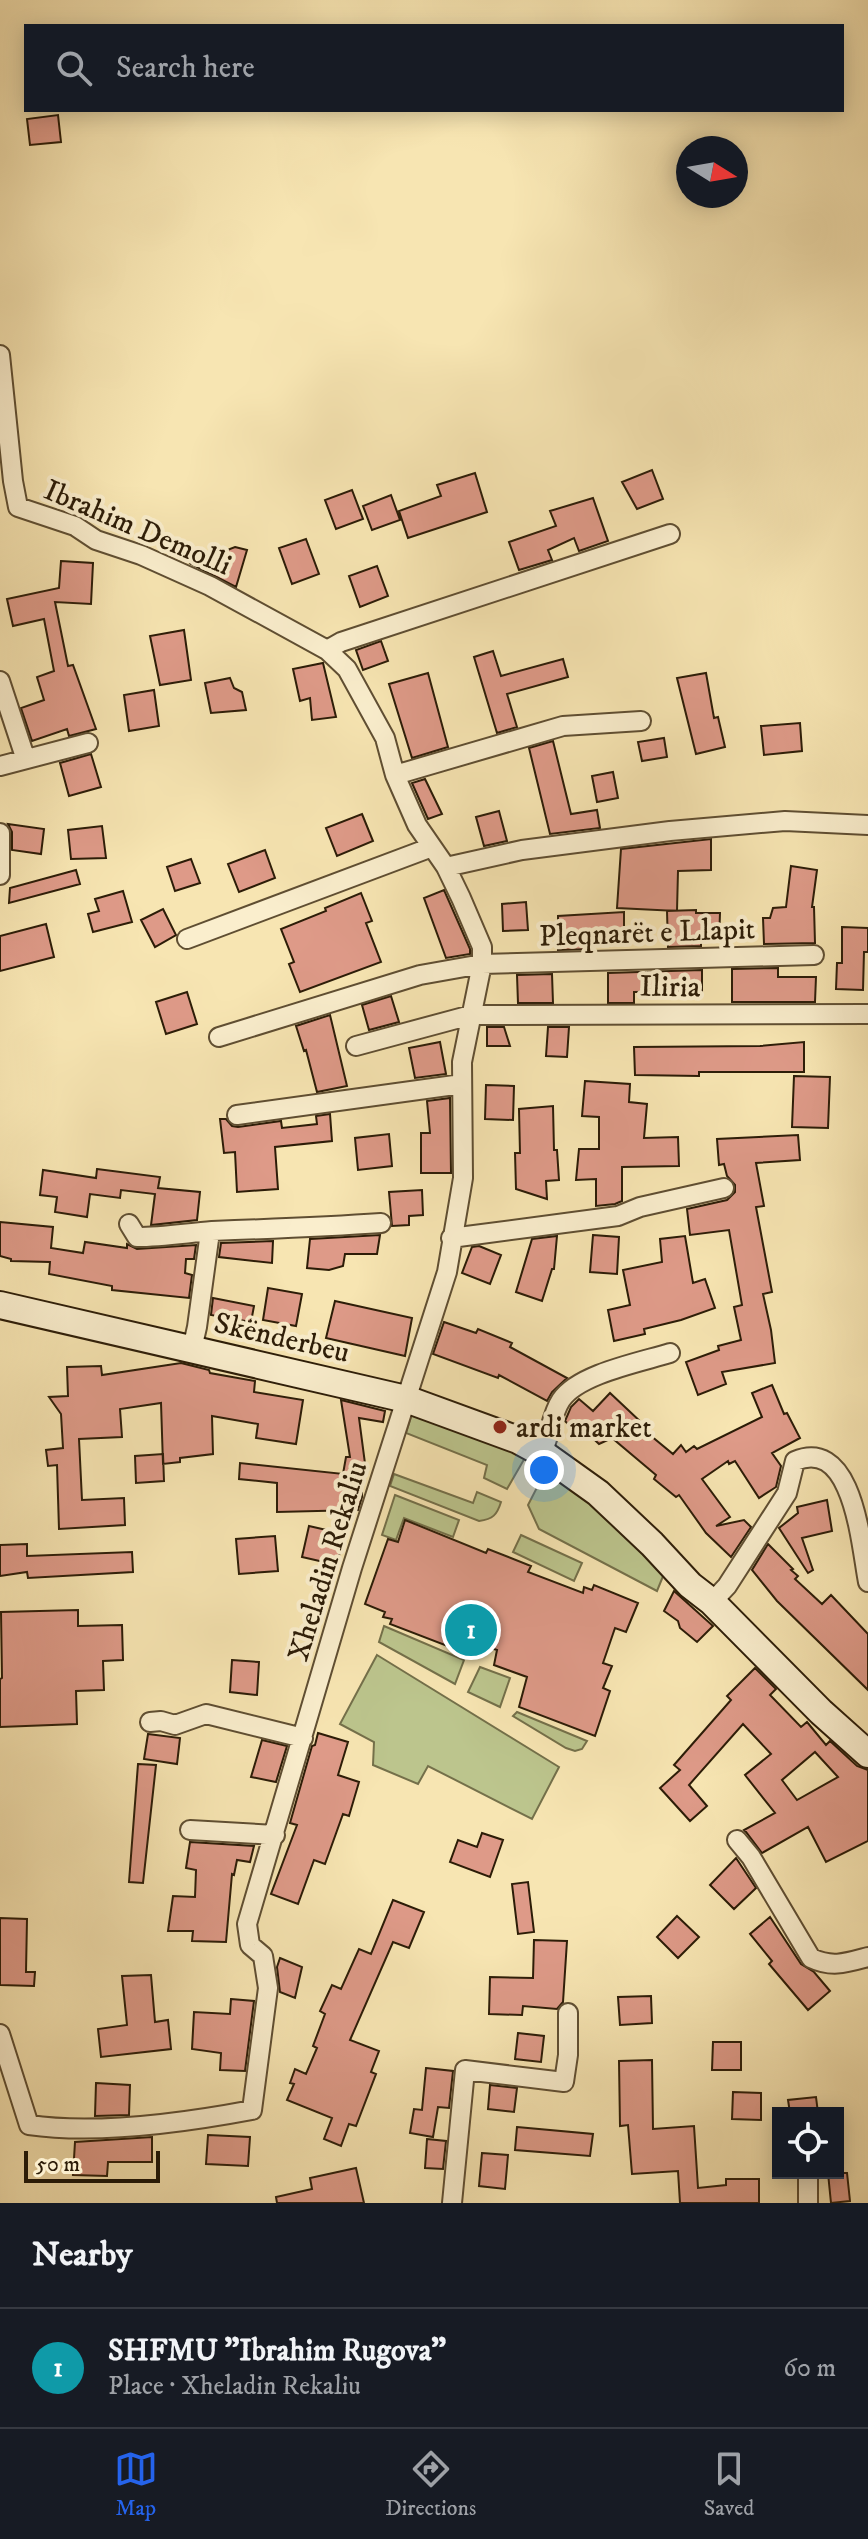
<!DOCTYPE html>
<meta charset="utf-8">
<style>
body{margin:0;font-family:"IM FELL DW Pica",serif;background:#20242c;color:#f1f3f6}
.controls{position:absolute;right:24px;bottom:24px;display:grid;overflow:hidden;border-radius:0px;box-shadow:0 4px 20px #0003}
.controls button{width:72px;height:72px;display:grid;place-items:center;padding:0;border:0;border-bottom:2px solid #363941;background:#171b24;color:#f1f3f6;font:40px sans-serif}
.compass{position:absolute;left:676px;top:136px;width:72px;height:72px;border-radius:50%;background:#171b24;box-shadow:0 4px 20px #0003;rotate:101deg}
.scale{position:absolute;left:24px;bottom:20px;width:136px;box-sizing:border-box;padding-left:8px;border:4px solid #2c1c07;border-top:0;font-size:22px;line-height:28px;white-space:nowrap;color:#2c1c07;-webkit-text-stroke:6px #faeecd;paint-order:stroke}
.you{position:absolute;left:544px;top:1470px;width:28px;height:28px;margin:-20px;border:6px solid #fff;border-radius:50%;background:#1a73e8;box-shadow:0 0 0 12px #1a73e833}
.badge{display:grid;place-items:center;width:52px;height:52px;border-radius:50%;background:#2563eb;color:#fff;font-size:26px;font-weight:700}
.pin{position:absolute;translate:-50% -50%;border:4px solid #fff;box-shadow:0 2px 8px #0006}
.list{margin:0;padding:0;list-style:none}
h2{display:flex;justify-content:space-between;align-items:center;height:104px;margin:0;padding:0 32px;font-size:34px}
h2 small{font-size:26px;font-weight:400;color:#9ea1a6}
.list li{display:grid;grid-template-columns:52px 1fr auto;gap:24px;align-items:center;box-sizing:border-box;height:120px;padding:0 32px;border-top:2px solid #363941}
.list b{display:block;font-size:30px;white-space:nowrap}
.list p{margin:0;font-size:26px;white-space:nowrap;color:#9ea1a6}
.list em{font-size:26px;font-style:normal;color:#9ea1a6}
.icon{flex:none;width:44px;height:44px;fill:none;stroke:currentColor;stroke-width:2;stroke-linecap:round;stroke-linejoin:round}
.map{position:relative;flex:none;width:868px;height:2203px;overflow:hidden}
.search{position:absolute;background:#171b24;box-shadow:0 4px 20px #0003;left:24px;right:24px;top:24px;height:88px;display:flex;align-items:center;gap:20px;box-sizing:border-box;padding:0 28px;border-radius:0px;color:#9ea1a6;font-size:30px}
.sheet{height:224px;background:#171b24}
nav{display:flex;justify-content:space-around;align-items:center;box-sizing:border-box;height:112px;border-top:2px solid #363941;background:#171b24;font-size:22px;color:#9ea1a6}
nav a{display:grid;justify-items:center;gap:4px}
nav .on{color:#2563eb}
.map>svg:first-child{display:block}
.green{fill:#bcc58d;stroke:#74704a;stroke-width:2}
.building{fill:#de9a88;stroke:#2c1c07;stroke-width:2;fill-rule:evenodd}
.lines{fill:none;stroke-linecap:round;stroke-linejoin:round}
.minor-casing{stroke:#5f4e32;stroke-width:22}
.secondary-casing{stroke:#2c1c07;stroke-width:30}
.minor{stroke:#faeecd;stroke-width:18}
.secondary{stroke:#faeecd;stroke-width:26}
.poi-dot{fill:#8f2418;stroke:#faeecd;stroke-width:3}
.labels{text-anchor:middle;stroke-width:8;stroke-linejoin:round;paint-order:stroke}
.street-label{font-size:30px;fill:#2c1c07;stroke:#faeecd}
.poi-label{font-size:30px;fill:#2c1c07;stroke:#faeecd;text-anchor:start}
</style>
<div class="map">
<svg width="868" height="2203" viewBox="0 0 868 2203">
<rect width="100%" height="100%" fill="#f7e5b2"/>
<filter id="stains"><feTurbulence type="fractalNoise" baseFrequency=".0025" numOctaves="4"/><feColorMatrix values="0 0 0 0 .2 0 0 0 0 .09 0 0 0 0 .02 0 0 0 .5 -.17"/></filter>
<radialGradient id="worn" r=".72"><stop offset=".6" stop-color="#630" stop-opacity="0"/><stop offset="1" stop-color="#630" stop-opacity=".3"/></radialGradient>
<path class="green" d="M414,1407L526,1456L507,1489L484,1478L487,1465L406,1433Z
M548,1466L668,1564L657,1591L539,1529L528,1505Z
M394,1474L473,1503L477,1492L501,1502C497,1515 493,1519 479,1521L390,1486Z
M395,1495L459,1520L453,1537L404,1518L396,1540L382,1535Z
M521,1535L582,1563L574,1581L513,1552Z
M384,1626L464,1660L455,1684L379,1642Z
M377,1655L559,1767L532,1819L428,1766L418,1784L373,1765L374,1742L340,1724Z
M480,1667L510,1678L500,1707L468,1692Z
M517,1712L587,1741L582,1749L575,1751L566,1748L513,1716Z"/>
<path class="building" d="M58,115L61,142L30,145L27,119Z
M652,470L663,499L637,509L622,482Z
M475,473L487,512L408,538L399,511L441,496L437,485Z
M352,490L363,519L336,529L325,500Z
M391,495L400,520L372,530L363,506Z
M593,498L608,541L579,551L574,538L548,550L552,560L519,570L509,542L556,526L550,511Z
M306,539L319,574L292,584L279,548Z
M235,547L247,550L236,587L191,564Z
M61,561L93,563L91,604L55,602L68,666L73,665L96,729L69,736L67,729L32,741L21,708L44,700L37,677L54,671L44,619L13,626L7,599L59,588Z
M377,566L388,596L360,607L349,576Z
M184,630L191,680L160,685L150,636Z
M381,641L388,661L363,670L356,650Z
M493,651L501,676L563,659L568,677L507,694L517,727L497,733L474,657Z
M323,663L336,717L312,720L310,698L300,701L293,669Z
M428,673L448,747L412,758L389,684Z
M706,673L714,718L718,717L725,747L696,754L677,678Z
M230,678L234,688L242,692L246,710L211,713L205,683Z
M154,690L159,726L129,731L124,695Z
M800,723L802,751L764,755L761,726Z
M664,738L667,757L642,761L638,742Z
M553,741L571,814L597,810L600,828L550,834L529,748Z
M91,754L101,787L69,796L60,763Z
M613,772L618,798L597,802L592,776Z
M425,779L442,814L428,819L412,783Z
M499,811L507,841L484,846L476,817Z
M362,814L373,841L337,856L326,828Z
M8,824L44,829L41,854L12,850V832Z
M102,826L106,858L71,859L68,830Z
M711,839V870L678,871L677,911L617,908L621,849Z
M265,850L275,878L239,892L228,864Z
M191,859L200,883L175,891L167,867Z
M791,866L817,870L812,907H814L815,943L764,944L763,918H770L773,908L786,907Z
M76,870L80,884L9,903L10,888Z
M444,890L470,949V954L446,958L424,898Z
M123,891L132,922L93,932L88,914L99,911L95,899Z
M361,893L372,921L366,923L381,962L300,992L289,964L294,962L281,929L326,911L325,908Z
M526,902L528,930L503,931L502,904Z
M163,909L176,935L155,947L141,920Z
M696,910V913H720L719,941H701V946L668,947L667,911Z
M624,912V940L594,941V949L558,950V916Z
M46,924L54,957L0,971V936Z
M842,927L868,928V952H864L863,990L836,989L837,963H842Z
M778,968V977H816L815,1002H732V969Z
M702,970V991L634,992V1003H608V973Z
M552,974L553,1003H518L517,975Z
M187,992L197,1024L166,1034L156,1002Z
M391,996L399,1022L369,1030L362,1005Z
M330,1015L347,1086L317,1092L306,1050L304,1051L296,1026Z
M487,1027H504L510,1046H487Z
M548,1027H569L567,1057L546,1056Z
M440,1042L446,1074L415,1078L409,1048Z
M804,1042V1072H699V1076L635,1075L634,1047L760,1046Z
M794,1076L830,1077L828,1128L792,1127Z
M585,1081L630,1084L629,1102L647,1104L644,1138L678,1137L679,1166L622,1167V1201L615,1204L596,1206V1179L576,1180L579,1149H599V1117L582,1116Z
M486,1085L514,1086L513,1120L485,1119Z
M450,1098L451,1173H421V1133H430L427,1101Z
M553,1106L554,1150H557L559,1180L546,1181L547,1199L516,1189L515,1153H520L519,1109Z
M330,1114L332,1141L275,1147L278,1189L237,1192L235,1152L224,1153L220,1119H226L232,1126L238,1127L281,1121L282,1128L317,1124L316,1116Z
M389,1134L392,1166L358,1170L355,1138Z
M798,1135L800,1160L756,1163L764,1206L756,1207L772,1292L763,1294L771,1330L775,1363L722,1372L726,1384L698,1395L686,1362L719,1350L718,1346L741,1340L734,1307L742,1305L729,1230L690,1235L687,1209L727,1200L735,1192V1185L727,1176L724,1164L719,1165L717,1139Z
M97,1169L160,1177L158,1188L200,1192L197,1220L151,1225L155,1194L121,1190L120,1198L90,1194L87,1217L55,1212L57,1197L40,1195L43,1170L96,1178Z
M422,1190L423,1215L409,1216V1225L392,1226L389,1192Z
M0,1222L53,1227L51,1248L83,1253L85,1242L127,1248V1244L137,1249L196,1245L194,1259H186L185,1273L192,1275L189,1298L112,1290V1286L49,1274L50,1262L11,1261V1259L0,1256Z
M380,1235L377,1254H345L343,1266L329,1270L307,1268L310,1239Z
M593,1235L619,1237L617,1274L590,1272Z
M557,1236L554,1269H552L542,1301L516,1292L532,1239Z
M685,1236L693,1283L705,1279L715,1308L681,1320L644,1329L645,1334L614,1341L608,1310L630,1305L623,1270L662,1262L660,1239Z
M273,1241L272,1263L219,1257L221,1243Z
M479,1246L501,1255L490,1284L462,1273L472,1247Z
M268,1288L302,1294L296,1326L263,1320Z
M213,1298L254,1306L251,1322L211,1315Z
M335,1301L412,1318L405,1356L326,1338Z
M444,1322L476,1333L478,1329L512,1343L510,1347L567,1378L552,1392L547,1401L499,1375L498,1378L433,1354Z
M181,1363L209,1370L210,1373L255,1381L254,1392L303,1400L296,1444L256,1438L258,1424L212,1416L213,1454L180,1458V1462L163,1464L161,1403L120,1409L122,1437L79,1439L82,1500L124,1498L125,1525L59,1529L57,1465L48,1466L46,1450L63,1448L61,1414L49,1397L68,1396L67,1367L101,1366L102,1375Z
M772,1385L784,1414L787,1413L800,1438L772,1453L781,1466L776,1487L759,1498L735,1461L729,1464L728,1461L702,1479L730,1517L716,1526L744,1520L751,1527L731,1557L706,1533L679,1495L676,1497L654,1479L656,1475L612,1438L599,1444L580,1426L575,1431L565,1421L571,1407L579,1399L593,1411L610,1393L643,1424L639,1426L673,1454L681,1445L686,1452L694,1446L697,1449L762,1417L752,1393Z
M341,1400L385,1411L383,1422L359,1418L366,1471H362V1497L358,1510L277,1512V1483L239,1479L240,1463L343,1474L346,1457H350Z
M163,1454L164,1481L136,1483L135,1456Z
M827,1500L832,1531L802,1538L813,1570L808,1573L779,1528L798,1513L797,1507Z
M405,1520L486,1553L488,1549L531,1566L528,1572L583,1593L584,1587L592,1590L594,1585L638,1603L626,1632L615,1628L603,1663L612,1666L603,1688L610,1691L595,1736L519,1707L527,1677L494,1665L497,1650L454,1636L450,1647L390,1624L392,1619L383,1617L385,1612L365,1604L388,1539L398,1542Z
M309,1526L344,1534L337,1565L302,1557Z
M275,1536L278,1571L239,1574L236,1539Z
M27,1544V1556L132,1552L133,1572L28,1578L27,1572L0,1576V1545Z
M768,1544L793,1569L791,1570L798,1576L795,1579L822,1604L831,1595L868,1634V1690L777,1601L752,1570Z
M674,1591L713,1626L697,1642L680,1628L678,1621L664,1611Z
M78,1610V1626L122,1625L123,1660L103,1661L104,1690L76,1691L77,1724L0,1727V1679L2,1678L1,1612Z
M232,1660L259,1662L257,1695L230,1692Z
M755,1668L776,1689L770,1695L801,1727L807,1722L826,1745L830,1741L857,1766L868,1770V1841L826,1862L808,1827L762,1853L746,1832L744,1830L775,1813L745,1775L771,1754L743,1724L689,1785L707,1806L690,1821L660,1788L680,1770L674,1765L731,1700L727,1696ZM815,1752L838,1777L797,1800L782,1780Z
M318,1733L348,1742L338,1775L359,1782L349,1816L343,1814L325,1864L314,1860L298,1904L271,1894L297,1825L290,1823L312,1746L315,1745Z
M148,1734L180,1738L177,1764L144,1759Z
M262,1740L287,1746L276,1782L251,1777Z
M138,1764L156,1765L143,1883L129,1882Z
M482,1833L503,1840L490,1877L450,1862L458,1840L477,1847Z
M190,1842L254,1846L250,1862L237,1860L234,1875L232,1874L226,1942L192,1941L193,1931H168L173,1896L195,1897L196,1870L186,1868Z
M736,1858L756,1888L734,1909L710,1885Z
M528,1882L534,1932L518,1934L512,1884Z
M393,1900L424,1912L409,1948L393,1942L350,2040L379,2051L371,2072L376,2074L356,2126L349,2124L341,2146L324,2139L332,2118L287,2100L294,2084L290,2083L295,2069L306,2074L317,2048L313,2046L325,2014L320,2011L332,1985L341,1989L359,1949L371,1954Z
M677,1916L699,1937L678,1958L657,1937Z
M770,1917L801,1964L814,1972L830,1991L808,2010L769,1964L772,1961L750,1934Z
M0,1918L27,1919L26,1972H35L34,1986L0,1985Z
M534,1940L567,1941L563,2002L557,2009L523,2006L522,2015L489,2014L490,1977L533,1978Z
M280,1958L302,1967L295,1998L280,1992L277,1967Z
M151,1975L155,2022L168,2020L171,2049L101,2057L98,2029L127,2025L122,1976Z
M651,1996L652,2023L620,2025L618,1997Z
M231,1999L254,2001L245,2071L220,2070L221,2053L192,2049L194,2012L230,2014Z
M518,2033L544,2036L541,2062L515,2059Z
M713,2042H741V2070H712Z
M652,2060L653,2129L694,2126L698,2188L726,2185V2179H759V2203H680L678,2171L632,2174L628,2125L620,2126L619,2061Z
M426,2068L453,2071L449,2108L438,2107L433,2137L410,2133L414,2109L422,2110Z
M96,2083L130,2085L129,2115L95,2116Z
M490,2085L517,2088L514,2112L488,2109Z
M733,2092L761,2093V2120L732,2119Z
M816,2097L818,2113H790L788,2100Z
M517,2127L593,2134L590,2156L515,2150Z
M208,2135L250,2137L248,2166L206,2164Z
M152,2137V2162H108L107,2176L73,2175L75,2142Z
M427,2139L446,2141L443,2169L425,2168Z
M482,2153L508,2155L505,2189L479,2186Z
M356,2168L364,2203H277L276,2197L312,2189L310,2178Z
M828,2173H847L850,2201L831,2203Z"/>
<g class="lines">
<defs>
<path id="minor" d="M0,355L13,481L18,507L75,526L96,540L141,555L210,586L327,650L347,669L385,738L395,775L417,825L446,867L461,898L482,947V964L462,1062L463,1178L447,1272L352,1568L247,1924L250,1945L263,1956L268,1988L252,2110C183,2123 98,2135 29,2125L0,2034
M327,650L341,642L670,534
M0,681L25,757
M0,766L88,743
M395,775L563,726L641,721
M446,867L522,850L670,831L785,821L868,825
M0,875V833
M187,939L432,847
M219,1037L420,975L482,964L814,955
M356,1046L471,1015L868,1014
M237,1115L462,1084
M129,1224L137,1237C162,1237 187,1233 212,1231C268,1229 324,1227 381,1223
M451,1238L618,1216L640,1207L724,1188
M192,1349L197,1327L210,1232
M542,1453C550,1436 551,1415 561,1400C578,1374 641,1362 670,1353
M712,1602L727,1586L787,1493L795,1461C854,1436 861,1547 868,1582
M150,1722L161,1721L175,1725L206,1714L303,1738
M190,1830L275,1835
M737,1840L751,1857L811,1958C832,1968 846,1963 868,1957
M452,2203L465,2070L564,2082L568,2055V2013
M808,2203V2173"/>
<path id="secondary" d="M0,1305L406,1399L518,1440L542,1453L598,1493L652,1544L690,1585L712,1602L821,1712L868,1754"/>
</defs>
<use href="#minor" class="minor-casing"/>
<use href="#secondary" class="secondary-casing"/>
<use href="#minor" class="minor"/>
<use href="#secondary" class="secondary"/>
</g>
<circle class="poi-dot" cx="500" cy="1427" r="8"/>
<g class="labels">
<g class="street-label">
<text transform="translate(138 527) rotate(23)" y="10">Ibrahim Demolli</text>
<text transform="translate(647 932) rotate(-2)" y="10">Pleqnarët e Llapit</text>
<text transform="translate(670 986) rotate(1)" y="10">Iliria</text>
<text transform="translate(282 1337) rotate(13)" y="10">Skënderbeu</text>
<text transform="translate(327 1561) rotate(-73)" y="10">Xheladin Rekaliu</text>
</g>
<g class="poi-label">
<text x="516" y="1437">ardi market</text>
</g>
</g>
<rect width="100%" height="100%" filter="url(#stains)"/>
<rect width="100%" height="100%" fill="url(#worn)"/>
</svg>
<div class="controls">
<button><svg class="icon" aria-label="locate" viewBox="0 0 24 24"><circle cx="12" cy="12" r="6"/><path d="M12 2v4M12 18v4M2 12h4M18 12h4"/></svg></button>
</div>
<svg class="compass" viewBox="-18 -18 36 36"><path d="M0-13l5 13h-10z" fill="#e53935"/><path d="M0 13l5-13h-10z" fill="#9ea1a6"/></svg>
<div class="scale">50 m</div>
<div class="you"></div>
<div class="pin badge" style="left:471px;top:1630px;background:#0f9aa8">1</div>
<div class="search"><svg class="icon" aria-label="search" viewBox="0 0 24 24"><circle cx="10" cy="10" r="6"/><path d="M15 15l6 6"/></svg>Search here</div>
</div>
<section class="sheet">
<h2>Nearby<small></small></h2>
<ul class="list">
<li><span class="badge" style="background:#0f9aa8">1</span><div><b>SHFMU &quot;Ibrahim Rugova&quot;</b><p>Place · Xheladin Rekaliu</p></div><em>60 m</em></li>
</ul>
</section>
<nav>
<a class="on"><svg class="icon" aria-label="map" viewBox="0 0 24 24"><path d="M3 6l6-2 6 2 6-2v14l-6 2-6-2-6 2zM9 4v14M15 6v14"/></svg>Map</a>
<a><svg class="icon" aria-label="directions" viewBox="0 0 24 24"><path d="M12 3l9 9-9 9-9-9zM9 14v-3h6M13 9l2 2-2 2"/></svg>Directions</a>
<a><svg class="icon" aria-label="saved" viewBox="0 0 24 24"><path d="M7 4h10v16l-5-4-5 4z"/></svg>Saved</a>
</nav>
